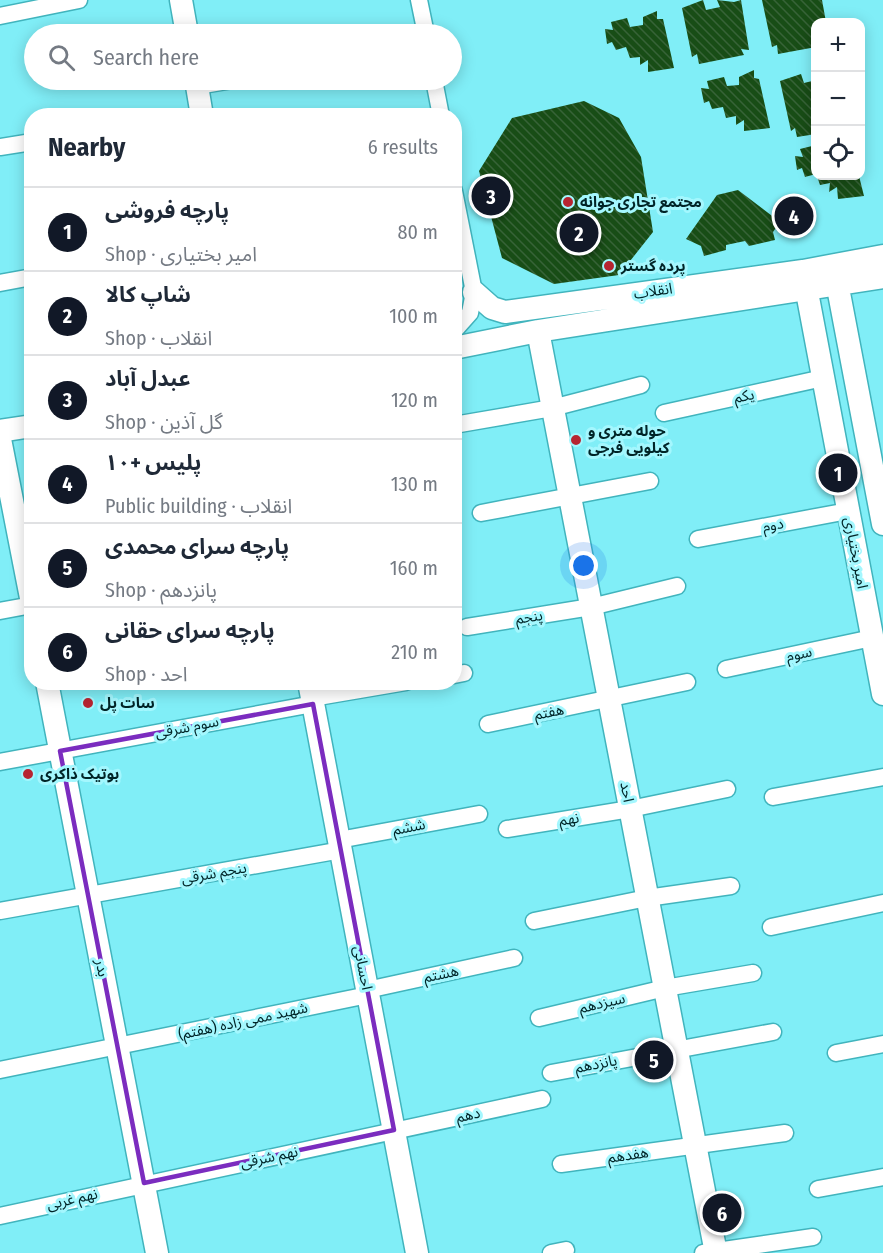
<!DOCTYPE html>
<meta charset="utf-8">
<style>
body{margin:0;font-family:"Fira Sans Condensed","Noto Sans Arabic",sans-serif;background:#f2f2f3;color:#1f2937}
.controls{position:absolute;right:18px;top:18px;display:grid;overflow:hidden;border-radius:12px;box-shadow:0 3px 15px #0003}
.controls button{width:54px;height:54px;display:grid;place-items:center;padding:0;border:0;border-bottom:2px solid #e0e1e3;background:#fff;color:#1f2937;font:30px sans-serif}
.you{position:absolute;left:584px;top:566px;width:21px;height:21px;margin:-15px;border:4px solid #fff;border-radius:50%;background:#1a73e8;box-shadow:0 0 0 9px #1a73e833}
.badge{display:grid;place-items:center;width:39px;height:39px;border-radius:50%;background:#111827;color:#fff;font-size:20px;font-weight:700}
.pin{position:absolute;translate:-50% -50%;border:3px solid #fff;box-shadow:0 2px 6px #0006}
.list{margin:0;padding:0;list-style:none}
h2{display:flex;justify-content:space-between;align-items:center;height:78px;margin:0;padding:0 24px;font-size:26px}
h2 small{font-size:20px;font-weight:400;color:#747a83}
.list li{display:grid;grid-template-columns:39px 1fr auto;gap:18px;align-items:center;box-sizing:border-box;height:84px;padding:0 24px;border-top:2px solid #e0e1e3}
.list b{display:block;font-size:22px;white-space:nowrap}
.list p{margin:0;font-size:20px;white-space:nowrap;color:#747a83}
.list em{font-size:20px;font-style:normal;color:#747a83}
.icon{flex:none;width:33px;height:33px;fill:none;stroke:currentColor;stroke-width:2;stroke-linecap:round;stroke-linejoin:round}
.map{position:relative;flex:none;width:883px;height:1253px;overflow:hidden}
.search{position:absolute;background:#fff;box-shadow:0 3px 15px #0003;left:24px;top:24px;width:438px;height:66px;display:flex;align-items:center;gap:15px;box-sizing:border-box;padding:0 21px;border-radius:33px;color:#747a83;font-size:22px}
.panel{position:absolute;background:#fff;box-shadow:0 3px 15px #0003;left:24px;top:108px;width:438px;height:582px;border-radius:24px}
.map>svg:first-child{display:block}
.building{fill:url(#building-back-hatch)}
.lines{fill:none;stroke-linecap:round;stroke-linejoin:round}
.street-casing{stroke:#41b4bd;stroke-width:19}
.secondary-casing{stroke:#41b4bd;stroke-width:25}
.street{stroke:#fff;stroke-width:16}
.secondary{stroke:#fff;stroke-width:22}
.marked{fill:none;stroke:#7b2cbf;stroke-width:4.5;stroke-linejoin:round}
.poi-dot{fill:#b62531;stroke:#a4f7fe;stroke-width:2}
.labels{text-anchor:middle;stroke-width:6;stroke-linejoin:round;paint-order:stroke}
.poi-label{font-size:15px;font-weight:bold;fill:#002427;stroke:#a4f7fe;text-anchor:start}
.street-label{font-size:15px;fill:#002427;stroke:#a4f7fe}
</style>
<div class="map">
<svg width="883" height="1253" viewBox="0 0 883 1253">
<defs>
<pattern id="building-back-hatch" width="6" height="6" patternUnits="userSpaceOnUse" patternTransform="scale(1.5)"><rect width="6" height="6" fill="#184d16"/><path d="M-1 5l2 2M0 0l6 6M5-1l2 2" fill="none" stroke="#376338"/></pattern>
</defs>
<rect width="100%" height="100%" fill="#80eef7"/>
<path class="building" d="M703,0L706,10L720,7L717,0L734,2L741,0L749,50L741,49L744,55L699,64L697,54L692,57L682,8Z
M762,0H822L826,22H816V47L778,54L777,45L772,47Z
M657,11V19H663L674,68L648,72V60L640,65V57L630,58L626,47L616,50L612,42L607,44L605,29L613,30L611,22L627,18L630,27L643,25V17Z
M754,70V78L759,79L770,128L744,131V120L736,125V116L726,118L723,107L712,109L709,101L704,103L701,88L709,89L707,81L724,77L727,86L739,85V77Z
M801,74L804,83L816,80V134L797,137L795,128L791,131L780,81Z
M584,101L619,118L641,157L653,232L619,275L554,284L502,258L479,171L512,118Z
M816,145V174L805,177L802,168L797,170L795,156L803,157L800,149Z
M817,176H859L864,196L838,199L837,187L829,192L830,183L820,185Z
M738,190L780,222L773,232L775,240L749,246L745,241L726,245V250L704,256L701,246L686,239L717,195Z"/>
<g class="lines">
<defs>
<path id="street" d="M419,0L426,34
M0,16L79,0
M434,80L441,116
M197,86L233,80
M0,147L32,142
M454,191L474,292L470,313L454,331
M0,283L32,277
M664,413L823,378
M454,425L552,408L641,385
M481,513L650,481
M698,539L848,511
M0,611L32,605
M467,627L591,607L677,586
M726,669L872,638
M454,675L464,673
M312,698L406,682
M488,724L687,682
M0,762L313,704
M773,797L883,777
M507,829L630,809L727,789
M339,840L479,814
M0,911L341,850
M534,921L647,898L731,886
M771,927L883,903
M367,990L514,958
M539,1018L665,988L753,973
M836,1053L883,1044
M0,1070L368,995
M551,1073L773,1032
M561,1164L785,1133
M818,1189L883,1177
M0,1216L542,1099
M551,1253L566,1250
M703,1253L813,1237"/>
<path id="secondary" d="M181,0L187,34
M196,80L202,116
M803,271L883,694
M835,272L883,524
M474,292L492,308L505,312L803,271L883,256
M538,331L716,1253
M454,348L538,331L883,277
M0,431L32,426
M0,439L32,603
M47,682L157,1253
M309,682L417,1253"/>
</defs>
<use href="#street" class="street-casing"/>
<use href="#secondary" class="secondary-casing"/>
<use href="#street" class="street"/>
<use href="#secondary" class="secondary"/>
</g>
<path class="marked" d="M313,704L394,1130L144,1183L60,751Z"/>
<g class="poi-dot">
<circle cx="568" cy="202" r="6"/>
<circle cx="609" cy="266" r="6"/>
<circle cx="576" cy="440" r="6"/>
<circle cx="88" cy="703" r="6"/>
<circle cx="28" cy="774" r="6"/>
</g>
<g class="labels">
<g class="poi-label">
<text x="580" y="207">مجتمع تجاری جوانه</text>
<text x="621" y="271">پرده گستر</text>
<text x="588" y="436">حوله متری و<tspan x="588" dy="17">کیلویی فرجی</tspan></text>
<text x="100" y="708">سات پل</text>
<text x="40" y="779">بوتیک ذاکری</text>
</g>
<g class="street-label">
<text transform="translate(653 291) rotate(-8)" y="5">انقلاب</text>
<text transform="translate(744 396) rotate(-12)" y="5">یکم</text>
<text transform="translate(773 525) rotate(-10)" y="5">دوم</text>
<text transform="translate(856 553) rotate(79)" y="5">امیر بختیاری</text>
<text transform="translate(529 617) rotate(-9)" y="5">پنجم</text>
<text transform="translate(799 654) rotate(-12)" y="5">سوم</text>
<text transform="translate(549 712) rotate(-11)" y="5">هفتم</text>
<text transform="translate(187 727) rotate(-11)" y="5">سوم شرقی</text>
<text transform="translate(627 792) rotate(79)" y="5">احد</text>
<text transform="translate(569 819) rotate(-9)" y="5">نهم</text>
<text transform="translate(409 827) rotate(-11)" y="5">ششم</text>
<text transform="translate(214 873) rotate(-10)" y="5">پنجم شرقی</text>
<text transform="translate(102 968) rotate(79)" y="5">بدر</text>
<text transform="translate(363 968) rotate(79)" y="5">احسانی</text>
<text transform="translate(441 974) rotate(-12)" y="5">هشتم</text>
<text transform="translate(602 1003) rotate(-13)" y="5">سیزدهم</text>
<text transform="translate(243 1021) rotate(-12)" y="5">شهید ممی زاده (هفتم)</text>
<text transform="translate(596 1064) rotate(-11)" y="5">پانزدهم</text>
<text transform="translate(468 1115) rotate(-12)" y="5">دهم</text>
<text transform="translate(628 1155) rotate(-8)" y="5">هفدهم</text>
<text transform="translate(269 1157) rotate(-12)" y="5">نهم شرقی</text>
<text transform="translate(72 1199) rotate(-13)" y="5">نهم غربی</text>
</g>
</g>
</svg>
<div class="controls">
<button>+</button>
<button>−</button>
<button><svg class="icon" aria-label="locate" viewBox="0 0 24 24"><circle cx="12" cy="12" r="6"/><path d="M12 2v4M12 18v4M2 12h4M18 12h4"/></svg></button>
</div>
<div class="you"></div>
<div class="pin badge" style="left:838px;top:473px">1</div>
<div class="pin badge" style="left:579px;top:233px">2</div>
<div class="pin badge" style="left:491px;top:196px">3</div>
<div class="pin badge" style="left:794px;top:216px">4</div>
<div class="pin badge" style="left:654px;top:1060px">5</div>
<div class="pin badge" style="left:722px;top:1213px">6</div>
<div class="search"><svg class="icon" aria-label="search" viewBox="0 0 24 24"><circle cx="10" cy="10" r="6"/><path d="M15 15l6 6"/></svg>Search here</div>
<section class="panel">
<h2>Nearby<small>6 results</small></h2>
<ul class="list">
<li><span class="badge">1</span><div><b>پارچه فروشی</b><p>Shop · امیر بختیاری</p></div><em>80 m</em></li>
<li><span class="badge">2</span><div><b>شاپ کالا</b><p>Shop · انقلاب</p></div><em>100 m</em></li>
<li><span class="badge">3</span><div><b>عبدل آباد</b><p>Shop · گل آذین</p></div><em>120 m</em></li>
<li><span class="badge">4</span><div><b>پلیس +۱۰</b><p>Public building · انقلاب</p></div><em>130 m</em></li>
<li><span class="badge">5</span><div><b>پارچه سرای محمدی</b><p>Shop · پانزدهم</p></div><em>160 m</em></li>
<li><span class="badge">6</span><div><b>پارچه سرای حقانی</b><p>Shop · احد</p></div><em>210 m</em></li>
</ul>
</section>
</div>
